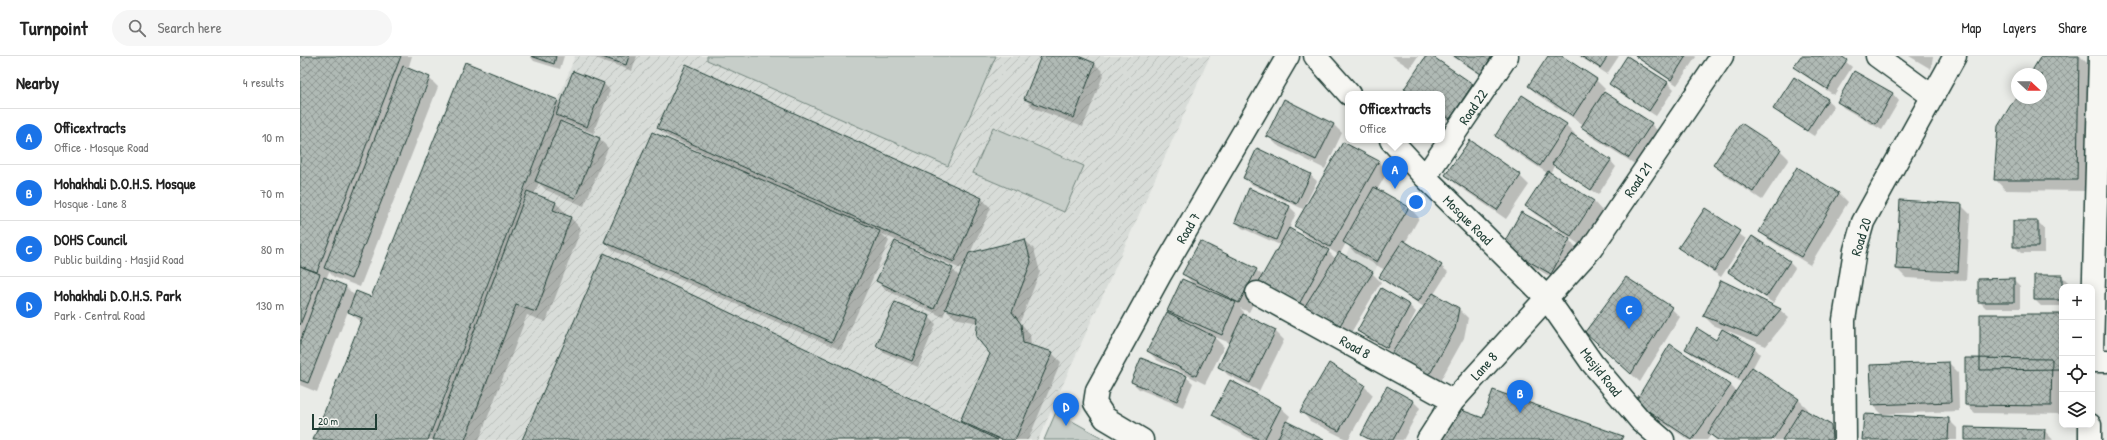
<!DOCTYPE html>
<meta charset="utf-8">
<style>
body{margin:0;font-family:"Patrick Hand",sans-serif;background:#f6f6f6;color:#222}
.controls{position:absolute;right:12px;bottom:12px;display:grid;overflow:hidden;border-radius:8px;box-shadow:0 2px 10px #0003}
.controls button{width:36px;height:36px;display:grid;place-items:center;padding:0;border:0;border-bottom:1px solid #e0e0e0;background:#fff;color:#222;font:20px sans-serif}
.compass{position:absolute;left:1711px;top:12px;width:36px;height:36px;border-radius:50%;background:#fff;box-shadow:0 2px 10px #0003;rotate:112deg}
.scale{position:absolute;left:12px;bottom:10px;width:65px;box-sizing:border-box;padding-left:4px;border:2px solid #1f3d34;border-top:0;font-size:11px;line-height:14px;white-space:nowrap;color:#1f3d34;-webkit-text-stroke:3px #f6f6f2;paint-order:stroke}
.you{position:absolute;left:1116px;top:146px;width:14px;height:14px;margin:-10px;border:3px solid #fff;border-radius:50%;background:#1a73e8;box-shadow:0 0 0 6px #1a73e833}
.badge{display:grid;place-items:center;width:26px;height:26px;border-radius:50%;background:#1a73e8;color:#fff;font-size:13px;font-weight:700}
.pin{position:absolute;translate:-50% -33px;filter:drop-shadow(0 1px 2px #0008)}
.pin::after{content:'';position:absolute;top:21px;width:14px;height:12px;background:inherit;clip-path:polygon(0 0,100% 0,50% 100%)}
.popup{position:absolute;left:1045px;top:35px;width:100px;height:52px;box-sizing:border-box;display:grid;place-content:center;border-radius:8px;background:#fff;filter:drop-shadow(0 1px 3px #0005);font-size:13px;white-space:nowrap;color:#767676}
.popup b{font-size:15px;color:#222}
.popup::after{content:'';position:absolute;left:50%;top:100%;margin-left:-8px;border:8px solid transparent;border-top-color:#fff}
.list{margin:0;padding:0;list-style:none}
h2{display:flex;justify-content:space-between;align-items:center;height:52px;margin:0;padding:0 16px;font-size:17px}
h2 small{font-size:13px;font-weight:400;color:#767676}
.list li{display:grid;grid-template-columns:26px 1fr auto;gap:12px;align-items:center;box-sizing:border-box;height:56px;padding:0 16px;border-top:1px solid #e0e0e0}
.list b{display:block;font-size:15px;white-space:nowrap}
.list p{margin:0;font-size:13px;white-space:nowrap;color:#767676}
.list em{font-size:13px;font-style:normal;color:#767676}
.icon{flex:none;width:22px;height:22px;fill:none;stroke:currentColor;stroke-width:2;stroke-linecap:round;stroke-linejoin:round}
.map{position:relative;flex:none;width:1807px;height:384px;overflow:hidden}
header{display:flex;align-items:center;gap:24px;box-sizing:border-box;height:56px;padding:0 20px;background:#fff;border-bottom:1px solid #e0e0e0}
header strong{font-size:19px}
nav{display:flex;gap:22px;margin-inline-start:auto;font-size:14px}
.search{width:280px;height:36px;background:#f6f6f6;display:flex;align-items:center;gap:10px;box-sizing:border-box;padding:0 14px;border-radius:22px;color:#767676;font-size:15px}
main{display:flex}
aside{flex:1;background:#fff}
.map>svg:first-child{display:block}
.built{fill:#d8dcd8}
.industrial{fill:url(#industrial-furrows)}
.green{fill:#c7cec9;stroke:#73867e}
.shadow{fill:#0003;fill-rule:evenodd}
.building{fill:url(#building-cross-hatch);stroke:#1f3d34}
.lines{fill:none;stroke-linecap:round;stroke-linejoin:round}
.street-casing{stroke:#1f3d34;stroke-width:25}
.street{stroke:#f6f6f2;stroke-width:22}
.labels{text-anchor:middle;stroke-width:3;stroke-linejoin:round;paint-order:stroke}
.street-label{font-size:14px;fill:#1f3d34;stroke:#f6f6f2}
</style>
<header>
<strong>Turnpoint</strong>
<div class="search"><svg class="icon" aria-label="search" viewBox="0 0 24 24"><circle cx="10" cy="10" r="6"/><path d="M15 15l6 6"/></svg>Search here</div>
<nav><a>Map</a><a>Layers</a><a>Share</a></nav>
</header>
<main>
<aside>
<h2>Nearby<small>4 results</small></h2>
<ul class="list">
<li><span class="badge">A</span><div><b>Officextracts</b><p>Office · Mosque Road</p></div><em>10 m</em></li>
<li><span class="badge">B</span><div><b>Mohakhali D.O.H.S. Mosque</b><p>Mosque · Lane 8</p></div><em>70 m</em></li>
<li><span class="badge">C</span><div><b>DOHS Council</b><p>Public building · Masjid Road</p></div><em>80 m</em></li>
<li><span class="badge">D</span><div><b>Mohakhali D.O.H.S. Park</b><p>Park · Central Road</p></div><em>130 m</em></li>
</ul>
</aside>
<div class="map">
<svg width="1807" height="384" viewBox="0 0 1807 384">
<defs>
<pattern id="industrial-furrows" width="10" height="10" patternUnits="userSpaceOnUse"><rect width="10" height="10" fill="#d8dcd8"/><path d="M-1 1l2-2M0 10L10 0M9 11l2-2" fill="none" stroke="#b9beba"/></pattern>
<pattern id="building-cross-hatch" width="8" height="8" patternUnits="userSpaceOnUse"><rect width="8" height="8" fill="#b0bab5"/><path d="M0 0l8 8M0 8l8-8" fill="none" stroke="#8f9894"/></pattern>
</defs>
<rect width="100%" height="100%" fill="#e9ebe7"/>
<filter id="ink" filterUnits="userSpaceOnUse"><feTurbulence type="fractalNoise" baseFrequency=".025" numOctaves="2"/><feDisplacementMap in="SourceGraphic" scale="8" xChannelSelector="R" yChannelSelector="G"/><feConvolveMatrix kernelMatrix="1 2 1 2 8 2 1 2 1" color-interpolation-filters="sRGB"/></filter>
<g filter="url(#ink)">
<path class="built" d="M1064,157L1094,171L1071,224L1041,211Z"/>
<path class="industrial" d="M275,0H910L738,384H130Z"/>
<path class="green" d="M407,0H696L648,110L407,4Z
M693,71L784,110L764,156L673,117Z
M756,356L806,384H744Z"/>
<path class="shadow" d="M0,0H112L108,13L129,22L138,31L60,231L34,221L29,216L26,223L45,230L55,240L71,242L165,7L258,45L261,48L303,27L310,34L293,77L263,65L262,67L300,83L308,92L284,150L246,134L239,127L234,138L255,146L266,157L265,160L271,162L281,173L246,266L227,259L179,384H14L61,266L48,255L17,336L0,329Z
M230,0H264L260,13L234,5Z
M290,0H337L332,15Z
M742,0H775L795,8L804,17L783,71L734,52L725,43Z
M1092,0H1118L1110,12Z
M1127,0H1130L1173,29L1182,38L1160,71L1142,60V38H1111L1106,33Z
M1152,0H1203L1187,23Z
M1249,0H1260L1296,24L1305,33L1303,36L1351,68L1360,77L1338,110L1291,80L1282,71L1284,69L1238,39L1229,30Z
M1279,0H1319L1307,18Z
M1328,0L1368,27L1374,33L1356,60L1316,34L1310,28Z
M1334,0H1395L1396,1L1377,29Z
M1502,0H1539L1552,11L1534,39L1501,17L1495,11Z
M1609,0H1633L1631,13Z
M1742,0H1780L1790,10L1788,135L1705,134L1695,123L1717,41L1741,42V18H1731Z
M386,10L682,143L691,152L670,197L725,184L734,193L740,216L720,266L730,278L731,290L752,297L761,306L728,384H223L667,370L661,364L692,298L678,267L655,262L646,253L643,261L586,234L577,225L652,213L660,221L663,214L582,178L589,185L541,294L314,195L305,186L416,104V103L367,80L358,71Z
M1555,17L1593,38L1599,45L1582,74L1544,52L1538,46Z
M1527,44L1534,50L1514,80L1481,59L1474,52Z
M1033,68L1042,77L1025,113L977,89L968,80Z
M1266,69L1275,78L1274,80L1310,104L1316,111L1298,139L1255,109L1250,117L1294,146L1302,155L1280,189L1235,158L1226,150L1247,117L1205,89L1196,80Z
M1043,87L1079,106L1088,115L1077,134L1109,151L1119,162L1105,187L1141,210L1148,216L1134,238L1159,253L1168,262L1164,282L1140,325L1132,329L1093,297L1065,281L1058,275L1081,234L1110,250L1116,256L1104,279H1105L1124,251L1087,227L1080,221L1085,214L1055,197L1046,187L1040,198L1072,217L1081,226L1049,280L962,230L949,256L940,252L944,256L943,260L975,275L984,284L959,335L928,319L919,310L930,287L913,280L924,291L905,328L857,304L848,295L874,260L869,255L895,230L884,218L956,214L963,220L980,189L942,172L936,166L950,133L990,151L996,157L989,173L1017,189L1018,187L1005,179L996,170ZM1026,191L1039,199L1036,203L1025,192Z
M1480,94L1489,103L1462,144L1423,118L1414,109Z
M1010,119L1017,125L1003,153L951,128L944,122Z
M1147,119L1220,120L1229,129L1206,163L1156,128Z
M1539,137L1548,146L1510,209L1469,184L1460,175Z
M1661,149L1670,158L1666,225L1606,222L1597,213Z
M1405,153L1446,183L1421,221L1386,198L1380,192Z
M1738,166L1744,172V197H1721L1714,190Z
M1269,184L1278,193L1260,226L1212,199Z
M1489,206L1495,212L1473,247L1436,222L1430,216Z
M1762,220L1768,226V231H1762V250H1741L1735,244Z
M1713,223L1720,230V252H1686L1679,245Z
M1421,225L1480,254L1489,262L1466,290L1413,269L1404,260Z
M1371,252L1380,261L1340,326L1295,285Z
M1762,259L1760,358L1675,357L1666,348L1681,303Z
M629,261L636,268L618,311L583,296L577,290Z
M1417,285L1454,291L1460,298L1452,313L1499,344L1508,353L1506,356L1530,370L1540,379V384H1416L1411,379L1407,384H1389L1345,355L1337,346L1370,289L1431,330L1437,336L1443,327L1393,299L1386,293Z
M1649,307L1658,316L1659,355L1582,358L1573,349Z
M886,321L893,327L883,351L839,333L832,326Z
M1064,330L1073,339L1048,384L1010,365L1002,356Z
M1088,332L1114,346L1120,352L1103,384H1068L1062,378Z
M981,352L990,360L986,367L1022,384H953L923,368L914,359Z
M1648,363L1657,372V384H1563Z
M1744,374L1753,384H1666Z"/>
<path class="building" d="M0,0H101L17,216L0,210Z
M231,0H256L254,8Z
M299,0H329L326,9Z
M741,0H778L795,7L774,62L724,43Z
M1126,0H1132L1173,28L1150,63L1142,58V38H1112L1104,33Z
M1154,0H1192L1181,18Z
M1248,0H1262L1297,23L1273,60L1228,30Z
M1281,0H1308L1300,12Z
M1327,0L1368,26L1349,55L1309,28Z
M1335,0H1386L1371,24Z
M1501,0H1541L1547,4L1527,33L1493,11Z
M1741,0H1779L1777,124H1694L1698,70L1717,39V42H1741V18H1730Z
M165,6L258,44L128,384H13L62,262L48,256L56,235L71,241Z
M386,8L682,142L654,206L357,72Z
M103,10L130,21L51,223L24,212Z
M273,15L304,27L287,71L256,59Z
M1554,15L1593,37L1576,68L1537,46Z
M1494,21L1528,43L1507,75L1473,53Z
M1304,36L1352,67L1329,102L1281,71Z
M1222,39L1267,68L1240,110L1195,80Z
M984,43L1034,68L1016,104L966,80Z
M260,65L300,82L275,142L235,125Z
M1441,67L1481,93L1453,136L1413,109Z
M352,76L580,175L532,286L304,186Z
M1272,78L1311,104L1291,134L1252,108Z
M1170,84L1221,119L1197,154L1145,119Z
M1043,86L1079,105L1030,191L994,170Z
M957,92L1011,118L997,148L943,122Z
M1497,111L1539,137L1501,201L1459,176Z
M1248,115L1294,145L1271,180L1225,150Z
M1074,131L1109,151L1077,206L1043,186Z
M949,132L990,150L976,184L935,166Z
M227,135L256,146L253,154L271,161L236,256L216,249L165,384H133Z
M1600,144L1662,148L1658,216L1596,213Z
M1405,152L1440,175L1414,215L1378,192Z
M1221,156L1270,183L1251,218L1202,190Z
M1713,165H1738V191H1713Z
M989,172L1029,194L998,250L958,227Z
M1452,180L1490,205L1466,241L1428,216Z
M725,183L731,206L712,256L721,268L723,287L753,296L715,384H702L660,365L690,298L676,281L678,261L645,253L669,197Z
M1103,184L1142,209L1118,246L1079,221Z
M595,185L653,212L634,253L576,225Z
M900,185L957,213L939,247L882,218Z
M1039,196L1073,216L1039,271L1003,253Z
M304,197L698,384H222Z
M0,210L20,218L0,269Z
M1734,219H1762V244H1734Z
M24,221L46,230L8,327L0,324V286Z
M1326,221L1372,251L1331,318L1285,276Z
M1714,222V246H1678V223Z
M882,223L936,246L922,279L867,255Z
M1421,224L1481,253L1457,281L1403,260Z
M1081,232L1110,249L1087,292L1057,275Z
M1133,237L1159,252L1155,273L1131,316L1122,321L1089,301Z
M595,246L630,260L612,305L576,290Z
M867,256L915,281L896,320L847,295Z
M943,258L976,274L950,327L918,311Z
M1680,258H1762V313L1680,314Z
M1397,272L1416,284L1422,273L1455,291L1438,322L1385,293Z
M1370,288L1431,329L1392,384L1335,346Z
M841,302L887,320L877,345L831,326Z
M1665,302L1752,303L1751,350L1665,349Z
M1649,306L1651,346L1572,349L1570,309Z
M1029,307L1065,329L1039,375L1000,356Z
M1452,311L1499,343L1472,384H1418L1408,377Z
M930,324L981,351L964,384H960L912,359Z
M1087,330L1114,345L1093,384H1071L1061,379Z
M1193,334L1323,380L1321,384H1141L1153,351L1183,362Z
M1502,352L1531,369L1532,384H1482Z
M1564,358L1649,362L1648,384H1562Z
M986,365L1024,384H977Z
M1665,371L1745,373L1744,384H1665Z"/>
<g class="lines">
<defs>
<path id="street" d="M1015,0L1049,38
M1577,0L1632,40
M1091,84L1125,121L1246,241L1292,307L1340,364L1363,384
M1125,121L1207,0
M957,237L1153,345
M1792,294L1800,0
M1792,305H1807
M842,384L805,362L795,347L797,334L860,219L988,0
M1128,384L1153,345L1291,193L1422,0
M1545,384L1544,264L1555,194L1563,166L1655,0
M1790,384V369"/>
</defs>
<use href="#street" class="street-casing"/>
<use href="#street" class="street"/>
</g>
</g>
<g class="labels">
<g class="street-label">
<text transform="translate(1173 51) rotate(-56)" y="5">Road 22</text>
<text transform="translate(1338 124) rotate(-56)" y="5">Road 21</text>
<text transform="translate(1168 164) rotate(45)" y="5">Mosque Road</text>
<text transform="translate(888 172) rotate(-60)" y="5">Road 7</text>
<text transform="translate(1561 181) rotate(-73)" y="5">Road 20</text>
<text transform="translate(1055 291) rotate(29)" y="5">Road 8</text>
<text transform="translate(1184 310) rotate(-48)" y="5">Lane 8</text>
<text transform="translate(1301 316) rotate(52)" y="5">Masjid Road</text>
</g>
</g>
</svg>
<div class="controls">
<button>+</button>
<button>−</button>
<button><svg class="icon" aria-label="locate" viewBox="0 0 24 24"><circle cx="12" cy="12" r="6"/><path d="M12 2v4M12 18v4M2 12h4M18 12h4"/></svg></button>
<button><svg class="icon" aria-label="layers" viewBox="0 0 24 24"><path d="M12 4l9 5-9 5-9-5zM3 14l9 5 9-5"/></svg></button>
</div>
<svg class="compass" viewBox="-18 -18 36 36"><path d="M0-13l5 13h-10z" fill="#e53935"/><path d="M0 13l5-13h-10z" fill="#767676"/></svg>
<div class="scale">20 m</div>
<div class="you"></div>
<div class="pin badge" style="left:1095px;top:133px">A</div>
<div class="popup"><b>Officextracts</b>Office</div>
<div class="pin badge" style="left:1220px;top:357px">B</div>
<div class="pin badge" style="left:1329px;top:273px">C</div>
<div class="pin badge" style="left:766px;top:370px">D</div>
</div>
</main>
